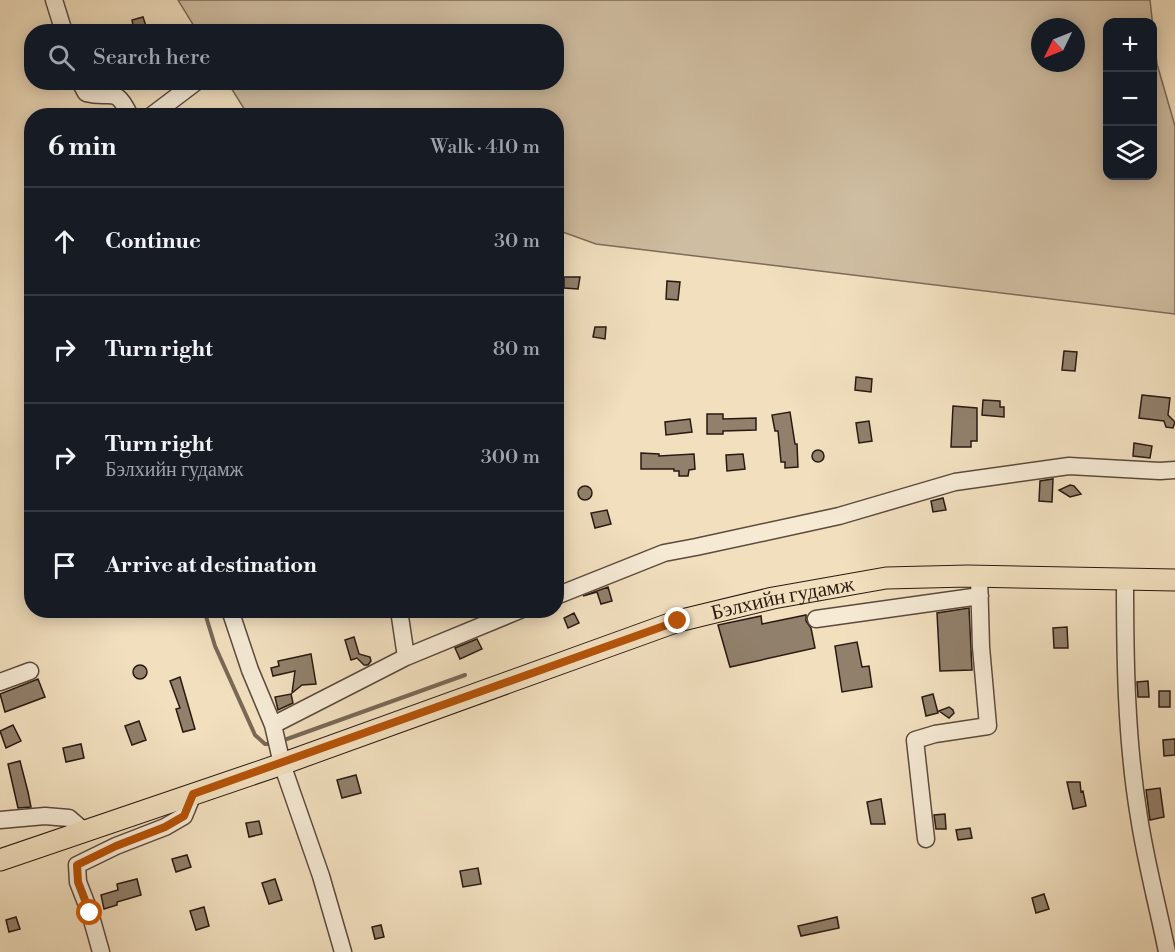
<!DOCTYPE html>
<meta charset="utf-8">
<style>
body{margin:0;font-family:"Libre Bodoni",serif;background:#242831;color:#f1f3f6}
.controls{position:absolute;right:18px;top:18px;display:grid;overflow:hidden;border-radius:12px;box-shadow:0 3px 15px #0003}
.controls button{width:54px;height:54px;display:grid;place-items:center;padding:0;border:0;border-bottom:2px solid #363941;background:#171b24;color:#f1f3f6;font:30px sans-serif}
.compass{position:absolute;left:1031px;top:18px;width:54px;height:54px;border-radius:50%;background:#171b24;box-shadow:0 3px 15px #0003;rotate:227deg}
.stop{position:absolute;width:18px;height:18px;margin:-14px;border:4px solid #b45309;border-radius:50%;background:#fff}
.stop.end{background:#b45309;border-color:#fff;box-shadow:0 2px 6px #0008}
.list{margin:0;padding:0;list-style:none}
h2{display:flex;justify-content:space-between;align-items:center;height:78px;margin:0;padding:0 24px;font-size:26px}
h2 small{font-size:20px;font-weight:400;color:#9ea1a6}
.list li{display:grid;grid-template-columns:39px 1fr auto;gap:18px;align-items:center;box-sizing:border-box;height:108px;padding:0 24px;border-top:2px solid #363941}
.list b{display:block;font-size:22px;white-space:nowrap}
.list p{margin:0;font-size:20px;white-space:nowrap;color:#9ea1a6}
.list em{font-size:20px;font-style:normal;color:#9ea1a6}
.icon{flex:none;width:33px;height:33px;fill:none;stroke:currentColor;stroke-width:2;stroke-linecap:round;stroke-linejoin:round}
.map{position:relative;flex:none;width:1175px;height:952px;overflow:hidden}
.search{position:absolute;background:#171b24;box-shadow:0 3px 15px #0003;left:24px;top:24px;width:540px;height:66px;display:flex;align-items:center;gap:15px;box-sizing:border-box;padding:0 21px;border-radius:24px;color:#9ea1a6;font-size:22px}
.panel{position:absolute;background:#171b24;box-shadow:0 3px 15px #0003;left:24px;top:108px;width:540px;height:510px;border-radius:24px}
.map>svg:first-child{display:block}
.green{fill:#cfbda1;stroke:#7c6b5a;stroke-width:1.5;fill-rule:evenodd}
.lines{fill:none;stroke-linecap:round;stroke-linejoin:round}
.stream{stroke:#796856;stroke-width:4}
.building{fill:#91806b;stroke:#2a1912;stroke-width:1.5}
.minor-casing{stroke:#5c4a3d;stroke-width:19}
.major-casing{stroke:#2a1912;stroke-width:23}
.minor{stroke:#f6ead5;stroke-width:16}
.major{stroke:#f1dfbe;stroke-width:21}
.route{stroke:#b45309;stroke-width:8}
.labels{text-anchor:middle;stroke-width:4.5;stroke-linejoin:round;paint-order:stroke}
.street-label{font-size:21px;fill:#2a1912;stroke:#f6ead5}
</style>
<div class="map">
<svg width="1175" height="952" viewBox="0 0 1175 952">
<rect width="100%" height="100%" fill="#f1dfbe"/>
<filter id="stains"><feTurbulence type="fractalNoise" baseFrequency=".00333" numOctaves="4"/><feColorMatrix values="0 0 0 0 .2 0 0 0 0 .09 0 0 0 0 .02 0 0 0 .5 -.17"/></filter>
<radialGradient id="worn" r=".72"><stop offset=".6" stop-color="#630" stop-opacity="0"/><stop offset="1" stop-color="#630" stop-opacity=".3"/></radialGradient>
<path class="green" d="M178,0H1150L1157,64L1175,126V314L596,244L557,230L556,116L248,115L228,83L556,82V32L197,31ZM1108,22H1152V176H1108ZM1040,27H1076V63H1040Z"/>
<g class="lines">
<path class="stream" d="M204,610L215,646L255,735L265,744H272
M287,739L465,675"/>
</g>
<path class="building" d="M143,17L147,29L134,30L132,20Z
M564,277H580L578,289L564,288Z
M667,281L680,282L678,300L666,299Z
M595,327H606L605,339L593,337Z
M1064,351L1077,352L1075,371L1062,370Z
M856,377L872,379L871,392L855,390Z
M1142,395L1170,398L1168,415L1175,422L1173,428L1166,427L1164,421L1139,418Z
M983,400L1000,401V407H1004V417L982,415Z
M953,406L977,408V441H971V447H951Z
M790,412L795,444H797L798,467L785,468V462H781L778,431H775L772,415Z
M707,414H723V419L756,418V430L723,431V434H707Z
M690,419L692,432L666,435L665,422Z
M869,421L872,441L859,443L856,423Z
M1134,443L1152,446L1150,458L1133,456Z
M812 456a6 6 0 1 1 12 0a6 6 0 1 1-12 0Z
M641,453L659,454V456L694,454L695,469L689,470L688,476H679V471H674V469H641Z
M743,454L745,469L727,471L726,455Z
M1053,479L1052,502L1039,501L1040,481Z
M1070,485L1074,486L1081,494L1070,497L1059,490Z
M578 493a7 7 0 1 1 14 0a7 7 0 1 1-14 0Z
M943,498L946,510L933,512L931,501Z
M607,510L611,524L595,528L591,513Z
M608,587L612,601L601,604L597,592L583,596Z
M969,608L972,670L940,671L937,613Z
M574,613L579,623L568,628L564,618Z
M806,615V621L811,628L815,648L730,667L718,625L761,616L762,624Z
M1067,627L1068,648H1054L1053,628Z
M354,637L359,654L370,657L371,661L368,665H364L357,658L351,660L345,640Z
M477,639L482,649L460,659L455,648Z
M857,642L862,667L869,666L872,687L842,692L835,646Z
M311,654L316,684L302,685L292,693L295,671L273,676L271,668L279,666L278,661Z
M133 672a7 7 0 1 1 14 0a7 7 0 1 1-14 0Z
M180,677L195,729L183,732L176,709L180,708L170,681Z
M38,679L45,697L5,712L0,694Z
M1148,681L1149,697H1138L1137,682Z
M1159,691H1170V707H1159Z
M291,694L293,703L278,710L275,697Z
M933,694L938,713L926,716L922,697Z
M949,707L953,710L954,713L949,718L939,711Z
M139,721L146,740L132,745L125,726Z
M13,725L21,741L6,748L0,731Z
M1175,739V755L1164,756L1163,740Z
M81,744L84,758L66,762L63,748Z
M20,761L28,792L31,807L18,808L8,764Z
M356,775L361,793L342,798L337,780Z
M1067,782H1080L1081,792L1083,791L1086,806L1073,809Z
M1160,788L1164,817L1150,820L1146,790Z
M881,799L885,824H871L867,802Z
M945,814L946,829H936L934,815Z
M259,821L262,834L249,837L246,823Z
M970,828L972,838L958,840L956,830Z
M187,855L191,867L176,872L172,859Z
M478,868L481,884L463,887L460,871Z
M137,879L141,895L117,902V905L104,909L101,895L118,890L117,884Z
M275,879L282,900L269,904L262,883Z
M1044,894L1049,909L1036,913L1032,898Z
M204,907L209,926L196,930L190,911Z
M16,917L20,929L9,932L6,920Z
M837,917L839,928L801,936L798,926Z
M381,925L384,937L375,939L372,927Z"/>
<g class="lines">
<defs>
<path id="minor" d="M54,0L64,32
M80,82L86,93C112,100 115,84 130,116
M151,116L196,82
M1125,580C1125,659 1126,739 1139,817C1146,863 1158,907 1167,952
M556,596L664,553L696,547L839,516L955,482L1069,466L1160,471L1175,470
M230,610L250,670L273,725L282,764L321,876L343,952
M399,610L406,657
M816,619L980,596
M0,682L30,671
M273,725L406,657L520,610
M0,820L45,816L69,818L84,831
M926,839L915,740L935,734L988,726L981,647L979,576
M101,952L90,913L78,882L77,865L116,846L165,827L184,816L193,794"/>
<g id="major">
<path id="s1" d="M0,860L282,764L678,621L773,598L886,578L968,576L1175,580"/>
</g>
</defs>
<use href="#minor" class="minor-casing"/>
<use href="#major" class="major-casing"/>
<use href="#minor" class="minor"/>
<use href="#major" class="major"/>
</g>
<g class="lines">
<path class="route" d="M90,913L78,882L77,865L116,846L165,827L184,816L193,794L678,621"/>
</g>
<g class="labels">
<g class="street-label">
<text dy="7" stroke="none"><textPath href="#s1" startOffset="826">Бэлхийн гудамж</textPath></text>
</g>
</g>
<rect width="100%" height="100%" filter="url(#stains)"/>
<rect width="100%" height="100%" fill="url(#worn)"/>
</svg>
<div class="controls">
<button>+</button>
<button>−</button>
<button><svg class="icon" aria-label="layers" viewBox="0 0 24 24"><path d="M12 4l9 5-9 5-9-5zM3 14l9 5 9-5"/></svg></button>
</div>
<svg class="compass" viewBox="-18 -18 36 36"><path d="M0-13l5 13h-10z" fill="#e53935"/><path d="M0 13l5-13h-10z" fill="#9ea1a6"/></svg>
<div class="stop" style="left:90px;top:913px"></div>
<div class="stop end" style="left:678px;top:621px"></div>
<div class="search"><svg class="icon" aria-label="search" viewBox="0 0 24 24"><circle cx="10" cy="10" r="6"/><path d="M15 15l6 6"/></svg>Search here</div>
<section class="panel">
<h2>6 min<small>Walk · 410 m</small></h2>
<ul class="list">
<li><svg class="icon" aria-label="ahead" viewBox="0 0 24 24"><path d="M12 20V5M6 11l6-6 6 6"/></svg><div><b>Continue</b></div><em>30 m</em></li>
<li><svg class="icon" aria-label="right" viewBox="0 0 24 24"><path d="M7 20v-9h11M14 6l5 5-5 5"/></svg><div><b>Turn right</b></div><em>80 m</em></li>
<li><svg class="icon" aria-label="right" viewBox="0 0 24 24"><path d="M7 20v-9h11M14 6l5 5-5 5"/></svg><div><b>Turn right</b><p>Бэлхийн гудамж</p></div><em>300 m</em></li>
<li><svg class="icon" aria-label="arrive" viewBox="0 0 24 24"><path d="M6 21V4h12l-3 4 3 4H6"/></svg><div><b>Arrive at destination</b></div></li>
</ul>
</section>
</div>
